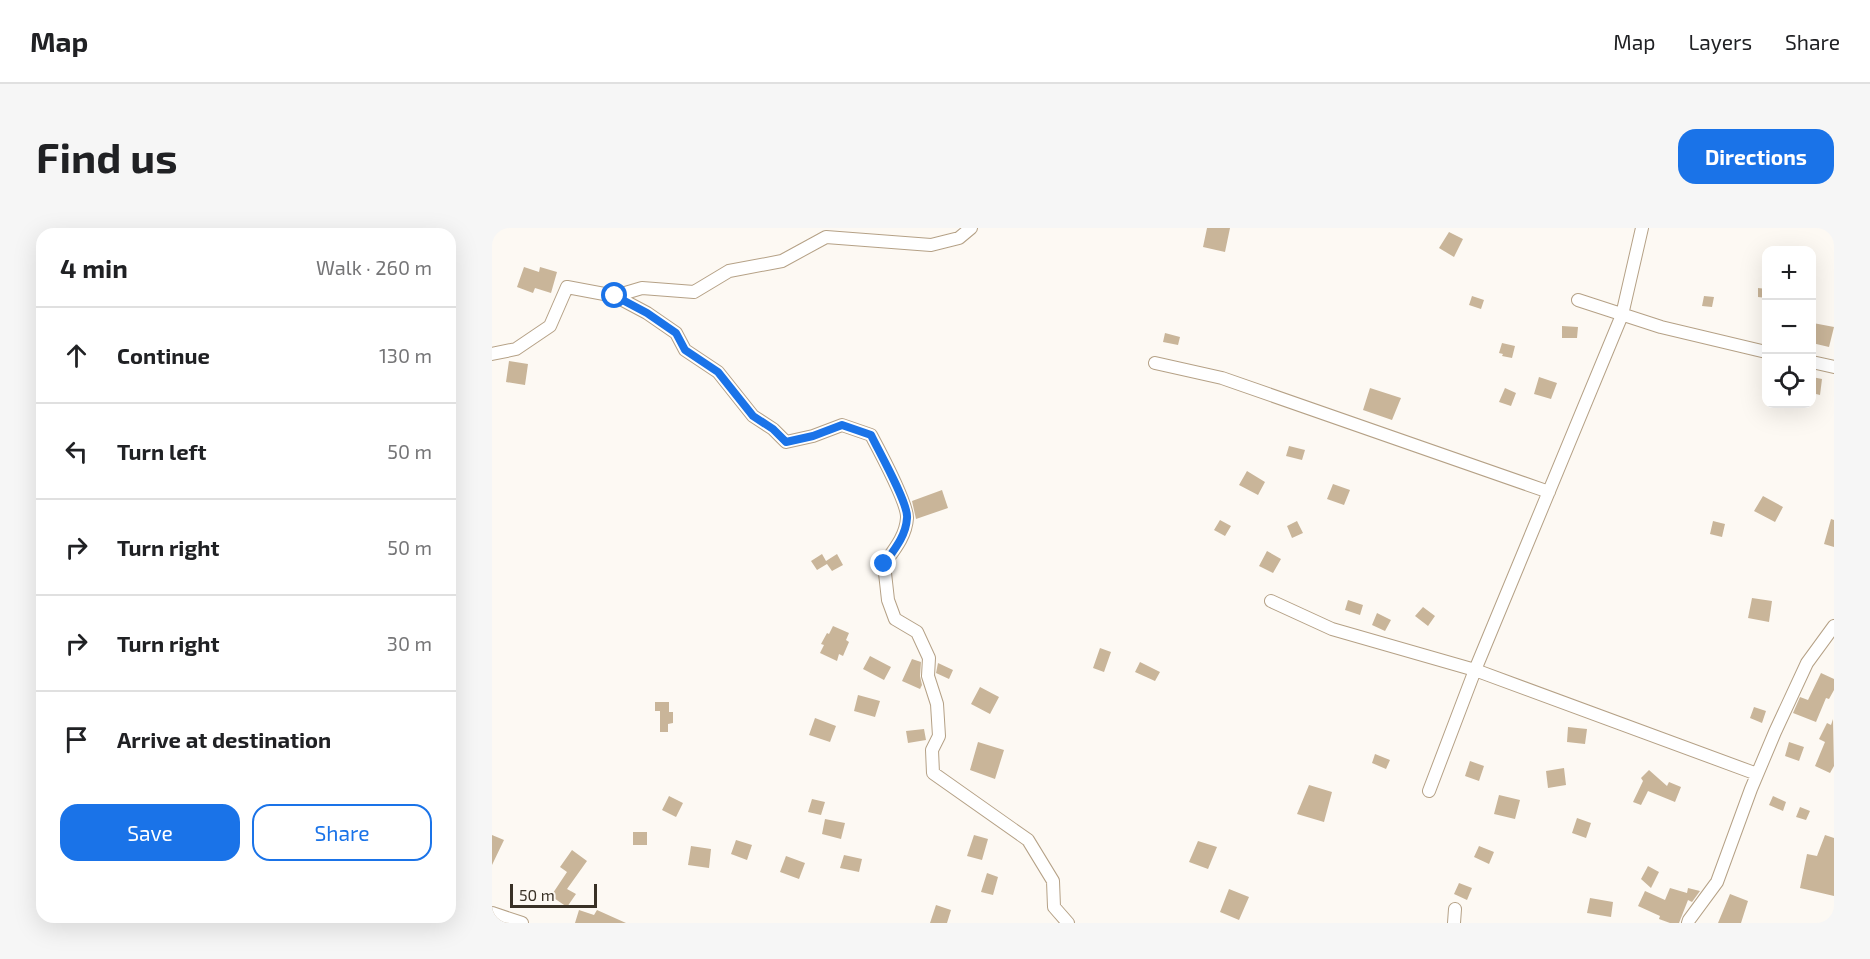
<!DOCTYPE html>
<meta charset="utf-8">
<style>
body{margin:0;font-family:"Exo 2",sans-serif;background:#f6f6f6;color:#202124}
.controls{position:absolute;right:18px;top:18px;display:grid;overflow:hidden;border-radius:12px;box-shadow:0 6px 24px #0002}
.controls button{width:54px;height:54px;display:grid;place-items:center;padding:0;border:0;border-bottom:2px solid #e0e0e0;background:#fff;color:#202124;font:30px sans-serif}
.scale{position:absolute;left:18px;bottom:15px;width:87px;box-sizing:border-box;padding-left:6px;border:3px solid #393126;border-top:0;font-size:16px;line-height:21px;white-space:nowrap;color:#393126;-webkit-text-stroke:4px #fdf9f3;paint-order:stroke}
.stop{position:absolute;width:18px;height:18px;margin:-14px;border:4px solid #1a73e8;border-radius:50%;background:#fff}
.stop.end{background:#1a73e8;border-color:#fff;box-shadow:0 2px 6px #0008}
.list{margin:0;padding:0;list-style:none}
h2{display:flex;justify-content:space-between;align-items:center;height:78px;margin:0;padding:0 24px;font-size:26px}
h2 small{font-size:20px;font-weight:400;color:#757577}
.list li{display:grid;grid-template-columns:39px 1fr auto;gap:18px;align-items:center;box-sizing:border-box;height:96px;padding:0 24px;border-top:2px solid #e0e0e0}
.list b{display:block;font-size:22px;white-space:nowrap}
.list em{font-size:20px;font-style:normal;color:#757577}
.actions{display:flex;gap:12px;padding:18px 24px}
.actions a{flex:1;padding:14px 0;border:2px solid #1a73e8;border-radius:18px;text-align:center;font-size:21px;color:#1a73e8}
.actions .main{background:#1a73e8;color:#fff}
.icon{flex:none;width:33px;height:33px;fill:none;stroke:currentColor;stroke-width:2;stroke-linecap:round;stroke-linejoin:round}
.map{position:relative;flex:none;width:1342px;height:695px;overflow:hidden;border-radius:18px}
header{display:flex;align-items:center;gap:36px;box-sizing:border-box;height:84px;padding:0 30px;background:#fff;border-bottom:2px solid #e0e0e0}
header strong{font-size:28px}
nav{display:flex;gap:33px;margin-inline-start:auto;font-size:21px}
.intro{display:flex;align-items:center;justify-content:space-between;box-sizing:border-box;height:144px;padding:0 36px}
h1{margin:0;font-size:42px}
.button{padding:15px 27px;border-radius:18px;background:#1a73e8;color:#fff;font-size:21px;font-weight:700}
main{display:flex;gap:36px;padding:0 36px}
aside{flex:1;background:#fff;border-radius:18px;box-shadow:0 6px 24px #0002}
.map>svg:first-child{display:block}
.building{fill:#c9b599}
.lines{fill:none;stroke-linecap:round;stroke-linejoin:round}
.street-casing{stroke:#b5a186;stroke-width:14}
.street{stroke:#fff;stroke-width:12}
.route{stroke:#1a73e8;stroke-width:8}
</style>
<header>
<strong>Map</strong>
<nav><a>Map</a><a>Layers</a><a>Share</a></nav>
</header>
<div class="intro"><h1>Find us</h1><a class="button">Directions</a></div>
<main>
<aside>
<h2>4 min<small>Walk · 260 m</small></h2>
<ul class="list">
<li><svg class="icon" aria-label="ahead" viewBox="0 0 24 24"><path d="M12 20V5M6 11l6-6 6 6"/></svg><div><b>Continue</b></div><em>130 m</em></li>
<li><svg class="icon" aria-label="left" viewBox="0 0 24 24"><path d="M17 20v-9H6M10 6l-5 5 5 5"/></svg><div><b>Turn left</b></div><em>50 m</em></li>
<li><svg class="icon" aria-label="right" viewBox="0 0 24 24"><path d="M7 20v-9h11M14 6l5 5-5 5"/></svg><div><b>Turn right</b></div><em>50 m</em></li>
<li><svg class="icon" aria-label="right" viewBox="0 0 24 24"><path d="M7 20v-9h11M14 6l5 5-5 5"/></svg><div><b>Turn right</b></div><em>30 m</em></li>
<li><svg class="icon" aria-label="arrive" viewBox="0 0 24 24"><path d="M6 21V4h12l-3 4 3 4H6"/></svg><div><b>Arrive at destination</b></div></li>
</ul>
<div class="actions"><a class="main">Save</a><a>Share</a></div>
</aside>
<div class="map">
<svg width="1342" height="695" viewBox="0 0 1342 695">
<rect width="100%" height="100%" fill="#fdf9f3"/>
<path class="building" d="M715,0H738L733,24L711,19Z
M957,4L971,11L962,29L947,20Z
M32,39L47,44L48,39L65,44L59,65L43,60L41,65L25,59Z
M1266,60L1275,61V70L1266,69Z
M980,68L992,72L989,81L977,77Z
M1212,68L1222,69L1220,79L1210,78Z
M1321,95L1342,99L1337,119L1320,115Z
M1070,98L1086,99L1085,110H1070Z
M673,105L688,109L686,117L671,114Z
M1010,115L1023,118L1020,130L1010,128L1011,126L1007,125Z
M17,133L36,136L33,157L14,154Z
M1047,149L1065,155L1059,171L1042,166Z
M1320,149L1330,151L1328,167L1320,165Z
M878,160L909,170L900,192L871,182Z
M1013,160L1024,165L1019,178L1007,174Z
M797,218L813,222L810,232L794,228Z
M755,243L773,254L766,267L747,257Z
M841,256L858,262L852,277L835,271Z
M450,262L456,280L424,291L420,273Z
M1271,268L1291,279L1283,294L1262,283Z
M1339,291L1342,292V319L1332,316Z
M728,292L739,298L733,308L722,302Z
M805,293L811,305L800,310L795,298Z
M1221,293L1233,296L1230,309L1218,306Z
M775,323L789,331L781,345L767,338Z
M330,326L334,333L345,326L351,337L340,343L335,336L325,342L319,333Z
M1260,370L1280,373L1277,394L1256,390Z
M856,372L871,377L868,387L853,382Z
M931,379L943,388L936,398L923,388Z
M885,385L899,392L893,403L880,397Z
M341,398L357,405L354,412L357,414L351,428L347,426L345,433L328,425L332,417L329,416L335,405L337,406Z
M608,420L619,424L612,444L601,440Z
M378,428L399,439L392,452L371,441Z
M420,431L429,434L428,448L430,457L428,461L410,453Z
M648,434L668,444L663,453L643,444Z
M446,435L461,442L457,451L444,445Z
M1329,445L1342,451V462L1337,471L1334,470L1324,494L1301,485L1308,469L1316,472Z
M488,459L507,469L498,486L479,476Z
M366,467L388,473L383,489L362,483Z
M163,474H177V484H181V495L176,496V504H168V483H163Z
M1262,479L1274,483L1270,495L1258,490Z
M323,490L344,498L338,514L317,507Z
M1341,491L1342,538L1338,545L1323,538L1333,514L1327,511L1335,495L1339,497Z
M1076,499L1095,501L1093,516L1075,514Z
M432,501L434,512L416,515L414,503Z
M486,514L512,522L503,551L478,542Z
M1297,514L1312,519L1307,533L1293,528Z
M883,526L898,532L894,541L880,535Z
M978,533L992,538L987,553L973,548Z
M1072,540L1074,557L1056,560L1054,543Z
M1157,542L1175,558L1177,554L1189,559L1183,574L1156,563L1149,577L1141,574L1151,553L1149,550Z
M817,557L840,564L832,594L805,586Z
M1007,567L1028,572L1023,591L1002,586Z
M177,568L191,575L184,589L170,582Z
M1281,568L1294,574L1291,583L1277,577Z
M320,571L333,574L329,587L316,584Z
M1308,579L1318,583L1314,592L1304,589Z
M1085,590L1099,595L1094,610L1080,605Z
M333,591L353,595L349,611L330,606Z
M141,604H155V617H141Z
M0,607L12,612L0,637Z
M482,607L496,611L490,632L475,628Z
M1333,607L1342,610V668L1308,660L1315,626L1325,628Z
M244,612L260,617L255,632L239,626Z
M706,613L725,619L716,641L697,634Z
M199,618L219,621L217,640L196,637Z
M987,618L1002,624L997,636L982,629Z
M80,622L95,633L75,661L84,666L75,679L59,668L75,644L68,639Z
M352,627L370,631L367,644L348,640Z
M294,628L313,635L307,651L288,644Z
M1156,638L1167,644L1159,660L1149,651Z
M495,645L506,649L501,667L489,664Z
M967,655L980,660L975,672L962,666Z
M1178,660L1195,665L1196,660L1208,663L1200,674L1196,672L1187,695H1178L1167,691L1168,688L1146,678L1153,663L1173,672Z
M737,661L757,669L747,692L728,684Z
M1238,666L1256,673L1249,695H1226Z
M1098,670L1121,674L1119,689L1095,685Z
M444,677L459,682L455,695H438Z
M87,682L102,687L105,682L134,695H83Z"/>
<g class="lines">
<defs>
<path id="street" d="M123,68L155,85L184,105L193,122L226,144L261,188L281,201L294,214L321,208L350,197L379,207C387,222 416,276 415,290C414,308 402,322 392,336L396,372L403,391L425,404L437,430L436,448L445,476L447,508L440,522L441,545L536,612L561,653L562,679L576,695
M1086,72L1169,99L1274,124
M0,126L24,121L58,98L75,59L123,68L150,60L202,64L237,43L290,33L334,9L439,17L467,10L479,0
M1320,134L1342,139
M663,135L730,150L1057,264
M779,373L840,401L983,442L1265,546
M937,563L983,442L1130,87L1150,0
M0,685L30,695
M962,695L963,681
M1196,695L1197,692L1225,654L1259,561L1283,504L1315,435L1342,398"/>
</defs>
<use href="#street" class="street-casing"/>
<use href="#street" class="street"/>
</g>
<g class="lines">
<path class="route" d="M123,68L155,85L184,105L193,122L226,144L261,188L281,201L294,214L321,208L350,197L379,207C386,222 417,276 415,290C414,308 402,322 392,336"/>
</g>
</svg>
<div class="controls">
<button>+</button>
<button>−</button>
<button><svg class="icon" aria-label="locate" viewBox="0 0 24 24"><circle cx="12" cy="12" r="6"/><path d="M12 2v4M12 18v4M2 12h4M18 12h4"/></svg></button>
</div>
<div class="scale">50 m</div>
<div class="stop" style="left:123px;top:68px"></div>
<div class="stop end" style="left:392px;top:336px"></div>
</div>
</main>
